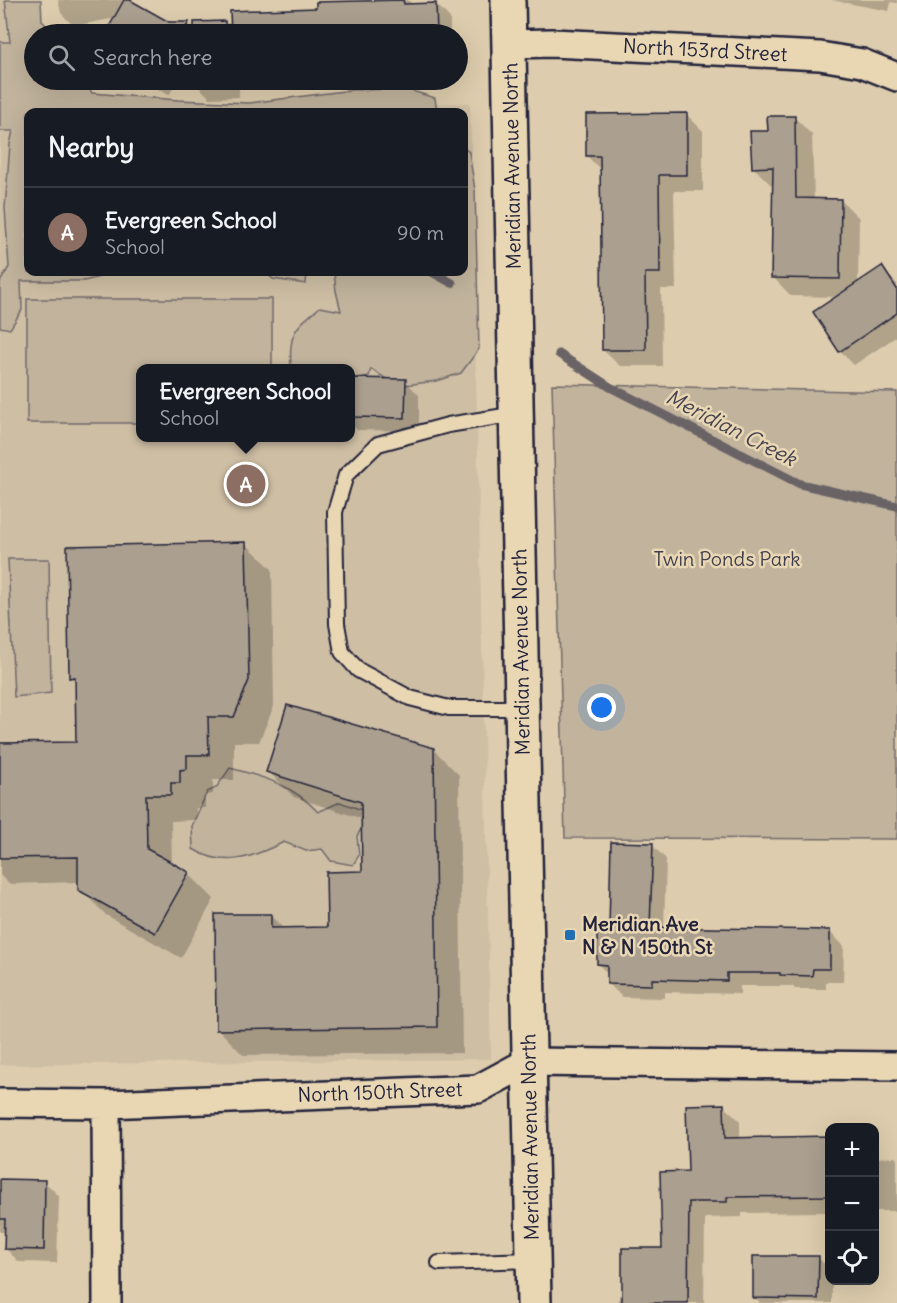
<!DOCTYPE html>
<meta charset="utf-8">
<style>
body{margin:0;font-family:Delius,sans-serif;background:#242831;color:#f1f3f6}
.controls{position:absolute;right:18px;bottom:18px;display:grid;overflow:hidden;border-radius:12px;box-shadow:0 6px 24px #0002}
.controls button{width:54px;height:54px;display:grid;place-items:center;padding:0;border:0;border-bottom:2px solid #363941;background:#171b24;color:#f1f3f6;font:30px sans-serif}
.you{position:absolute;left:602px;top:708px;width:21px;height:21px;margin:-15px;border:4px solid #fff;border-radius:50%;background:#1a73e8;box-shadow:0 0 0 9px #1a73e833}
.badge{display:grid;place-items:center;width:39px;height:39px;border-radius:50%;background:#8c9099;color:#fff;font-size:20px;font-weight:700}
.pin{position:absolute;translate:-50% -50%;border:3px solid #fff;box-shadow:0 2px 6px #0006}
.popup{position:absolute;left:136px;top:364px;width:219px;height:78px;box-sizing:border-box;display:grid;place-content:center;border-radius:12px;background:#171b24;filter:drop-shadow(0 2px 4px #0005);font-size:20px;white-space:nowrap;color:#9ea1a6}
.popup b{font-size:22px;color:#f1f3f6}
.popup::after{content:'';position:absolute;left:50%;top:100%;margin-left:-12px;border:12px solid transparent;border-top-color:#171b24}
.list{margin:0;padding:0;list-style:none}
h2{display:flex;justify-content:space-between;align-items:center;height:78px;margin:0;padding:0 24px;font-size:26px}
h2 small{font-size:20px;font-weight:400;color:#9ea1a6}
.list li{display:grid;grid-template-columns:39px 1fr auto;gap:18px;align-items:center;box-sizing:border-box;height:90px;padding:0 24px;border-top:2px solid #363941}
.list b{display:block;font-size:22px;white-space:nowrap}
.list p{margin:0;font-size:20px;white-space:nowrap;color:#9ea1a6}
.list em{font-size:20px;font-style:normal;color:#9ea1a6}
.icon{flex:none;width:33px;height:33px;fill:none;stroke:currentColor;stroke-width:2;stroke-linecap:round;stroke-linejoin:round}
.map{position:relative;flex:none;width:897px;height:1303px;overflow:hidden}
.search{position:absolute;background:#171b24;box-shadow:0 6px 24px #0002;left:24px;top:24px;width:444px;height:66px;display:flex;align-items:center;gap:15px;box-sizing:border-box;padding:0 21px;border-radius:33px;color:#9ea1a6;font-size:22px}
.panel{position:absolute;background:#171b24;box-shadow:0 6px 24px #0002;left:24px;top:108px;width:444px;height:168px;border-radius:12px}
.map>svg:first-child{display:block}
.built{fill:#cebea4;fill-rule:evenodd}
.green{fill:#c1b39c;stroke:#726a6c;stroke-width:1.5}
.shadow{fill:#0003}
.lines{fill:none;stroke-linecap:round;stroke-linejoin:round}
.stream{stroke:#696366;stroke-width:9}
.building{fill:#ab9f8f;stroke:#22223b;stroke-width:1.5}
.lane-casing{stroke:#22223b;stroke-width:18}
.street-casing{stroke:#22223b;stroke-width:32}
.secondary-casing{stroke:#22223b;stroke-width:38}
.lane{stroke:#e9d7b4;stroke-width:14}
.street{stroke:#e9d7b4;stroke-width:27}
.secondary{stroke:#e9d7b4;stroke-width:33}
.poi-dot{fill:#1f6fb2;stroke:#e9d7b4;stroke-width:2}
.labels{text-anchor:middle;stroke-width:5;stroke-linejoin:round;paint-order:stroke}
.street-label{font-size:20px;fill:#22223b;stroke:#e9d7b4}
.park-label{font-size:20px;fill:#423f4e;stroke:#e9d7b4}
.poi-label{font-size:20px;font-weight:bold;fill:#22223b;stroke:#e9d7b4;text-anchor:start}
.water-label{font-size:21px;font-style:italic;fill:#454251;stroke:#e9d7b4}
</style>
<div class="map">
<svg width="897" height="1303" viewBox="0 0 897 1303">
<rect width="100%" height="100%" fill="#ddccad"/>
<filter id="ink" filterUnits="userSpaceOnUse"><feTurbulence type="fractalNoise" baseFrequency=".0167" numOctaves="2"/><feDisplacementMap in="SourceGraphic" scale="12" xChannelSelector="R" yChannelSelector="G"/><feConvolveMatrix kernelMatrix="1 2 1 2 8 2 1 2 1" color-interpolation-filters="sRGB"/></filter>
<g filter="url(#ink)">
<path class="built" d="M0,0H13L16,112L470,103L491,1059L0,1065ZM28,112H464V272H28ZM141,368H351V438H141Z"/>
<path class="green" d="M5,0H41L42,21L55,34H34V80H84L92,93L178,100L249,103L352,90L406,89L435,98L437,112H28V272H101L100,277L84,281H21L22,310L10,329L0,327V282L9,267L5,208L10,144L13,131H0V42H10Z
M464,148L469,152L475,190L479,349L461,373L437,381L397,386L371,369L369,376L351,379V368H291C289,333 293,329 320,307L341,311L336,291L334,272H464Z
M265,272H307L306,284L273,279Z
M27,299H272V368H141V423H27Z
M552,384L897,392V839L565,838Z
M8,559H49L51,693L14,697Z
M230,768C264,777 293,785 318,812L340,802L365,811L364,824L357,836L359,855L353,865L331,861L322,849L306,851L284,842C253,857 225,869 193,849L192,826L207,792L216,788Z"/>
<path class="shadow" d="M58,0H127L168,24L189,23L195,30V23H232L367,0H408L413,5L436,4L450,18V34H106L116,18L74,26L61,13Z
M831,0H897V3L891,2L889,11Z
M141,80H178L169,95Z
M196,80H282V81H239V97L210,98L196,84Z
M686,114L703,131V191H674L676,289H661L662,366H620L603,350L601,170L587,156Z
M794,117L812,135L814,200H841L859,218L858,284L882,268L897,284V336L854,365L840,351L838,297L791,296L773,277L774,185H771L753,167L769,132Z
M351,380L405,381L419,395V431L357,430L351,424Z
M246,544L272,569L274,706L259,742H234V780H213V794L205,795V808H196V820L171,821L172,864L188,873L214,899L181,958L106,915L80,889V882L9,884L0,875V745L78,744L77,683L71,677Z
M433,749L459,775L462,1053L243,1055L218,1029L270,915L284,929H328L363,872V819L294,797L268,771Z
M652,845L666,859L664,929L830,932L844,946L843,982H826V989H795L792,986H740V994L665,992V998L622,997L608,983V974L598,964L610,928Z
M723,1105L740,1121V1139L830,1137V1212L742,1213V1217L705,1218L704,1303H619V1295L623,1296L663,1249L689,1172Z
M897,1157V1211H874V1158Z
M0,1181L45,1182L59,1196L57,1263L19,1262L5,1248L6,1232H0Z
M818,1258L830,1269V1280H832V1303H760L755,1297Z"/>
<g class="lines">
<path class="stream" d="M432,272L452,283
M559,354L610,387L800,484L897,506"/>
</g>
<path class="building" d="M124,0H130L169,22H189L182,34H105Z
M403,0L404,4L436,3L437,34H231L230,11L316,8V2Z
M225,21V34H194V22Z
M195,80H225V84L195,85Z
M687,113V175H659L660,273H645L646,350H602L600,156H586V114Z
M767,116H795L796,198L841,199L840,279L771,278L773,167L752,168L750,131H768Z
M882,266L897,289V313L839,352L813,312Z
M351,378L406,379L405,418L351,417Z
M246,542L249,680L234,717H208L209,755H187V769L180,770V783H171V795H146L147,849L189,872L155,933L78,890V857L0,858V743L76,742L75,677L69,678L67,546Z
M287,705L434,748L437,1027L216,1030L215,914H271V928L327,927L326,872L362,871L361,802L266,772Z
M611,842L653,843L650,927L830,930V969H813L812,976L780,975V973H727V981L652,979V985L607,984V965L597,964V927H609Z
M724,1104L725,1138L830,1136V1196L727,1197V1202H689L688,1303H622V1248H662L660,1172L688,1171L686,1105Z
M0,1179L45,1180L44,1250L4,1249L5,1219H0Z
M753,1256H819L818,1299L753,1298Z"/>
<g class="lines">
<defs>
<path id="lane" d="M517,414L448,425L378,444L346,475L335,512L337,624L342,652L358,670L410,698L449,708H522
M439,1263L533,1260"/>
<path id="street" d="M509,44L552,43L820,56L862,63L897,77
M0,1103L106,1104L478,1089L528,1062L897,1066
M106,1104L107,1303"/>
<path id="secondary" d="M508,0L534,1303"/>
</defs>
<use href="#lane" class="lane-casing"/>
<use href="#street" class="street-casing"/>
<use href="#secondary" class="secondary-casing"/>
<use href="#lane" class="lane"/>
<use href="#street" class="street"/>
<use href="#secondary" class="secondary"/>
</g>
</g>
<rect class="poi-dot" x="564" y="929" width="12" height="12" rx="3"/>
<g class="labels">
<g class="street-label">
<text transform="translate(705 50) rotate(3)" y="7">North 153rd Street</text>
<text transform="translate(512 166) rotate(-91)" y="7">Meridian Avenue North</text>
<text transform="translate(521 652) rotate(-91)" y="7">Meridian Avenue North</text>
<text transform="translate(380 1092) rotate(-2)" y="7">North 150th Street</text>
<text transform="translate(530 1137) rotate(-91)" y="7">Meridian Avenue North</text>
</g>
<g class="park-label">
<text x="727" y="566">Twin Ponds Park</text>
</g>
<g class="poi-label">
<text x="582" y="931">Meridian Ave<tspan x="582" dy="23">N &amp; N 150th St</tspan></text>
</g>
<g class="water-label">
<text transform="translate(731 428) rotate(27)" y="7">Meridian Creek</text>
</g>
</g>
</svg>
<div class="controls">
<button>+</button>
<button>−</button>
<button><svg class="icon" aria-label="locate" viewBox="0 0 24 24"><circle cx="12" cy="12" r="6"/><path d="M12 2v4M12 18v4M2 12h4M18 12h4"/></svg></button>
</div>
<div class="you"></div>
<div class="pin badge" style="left:246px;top:484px;background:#8d6e63">A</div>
<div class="popup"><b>Evergreen School</b>School</div>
<div class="search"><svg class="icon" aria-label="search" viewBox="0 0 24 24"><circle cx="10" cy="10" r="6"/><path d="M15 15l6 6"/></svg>Search here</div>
<section class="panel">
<h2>Nearby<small></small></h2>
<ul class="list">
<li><span class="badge" style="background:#8d6e63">A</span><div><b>Evergreen School</b><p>School</p></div><em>90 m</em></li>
</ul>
</section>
</div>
